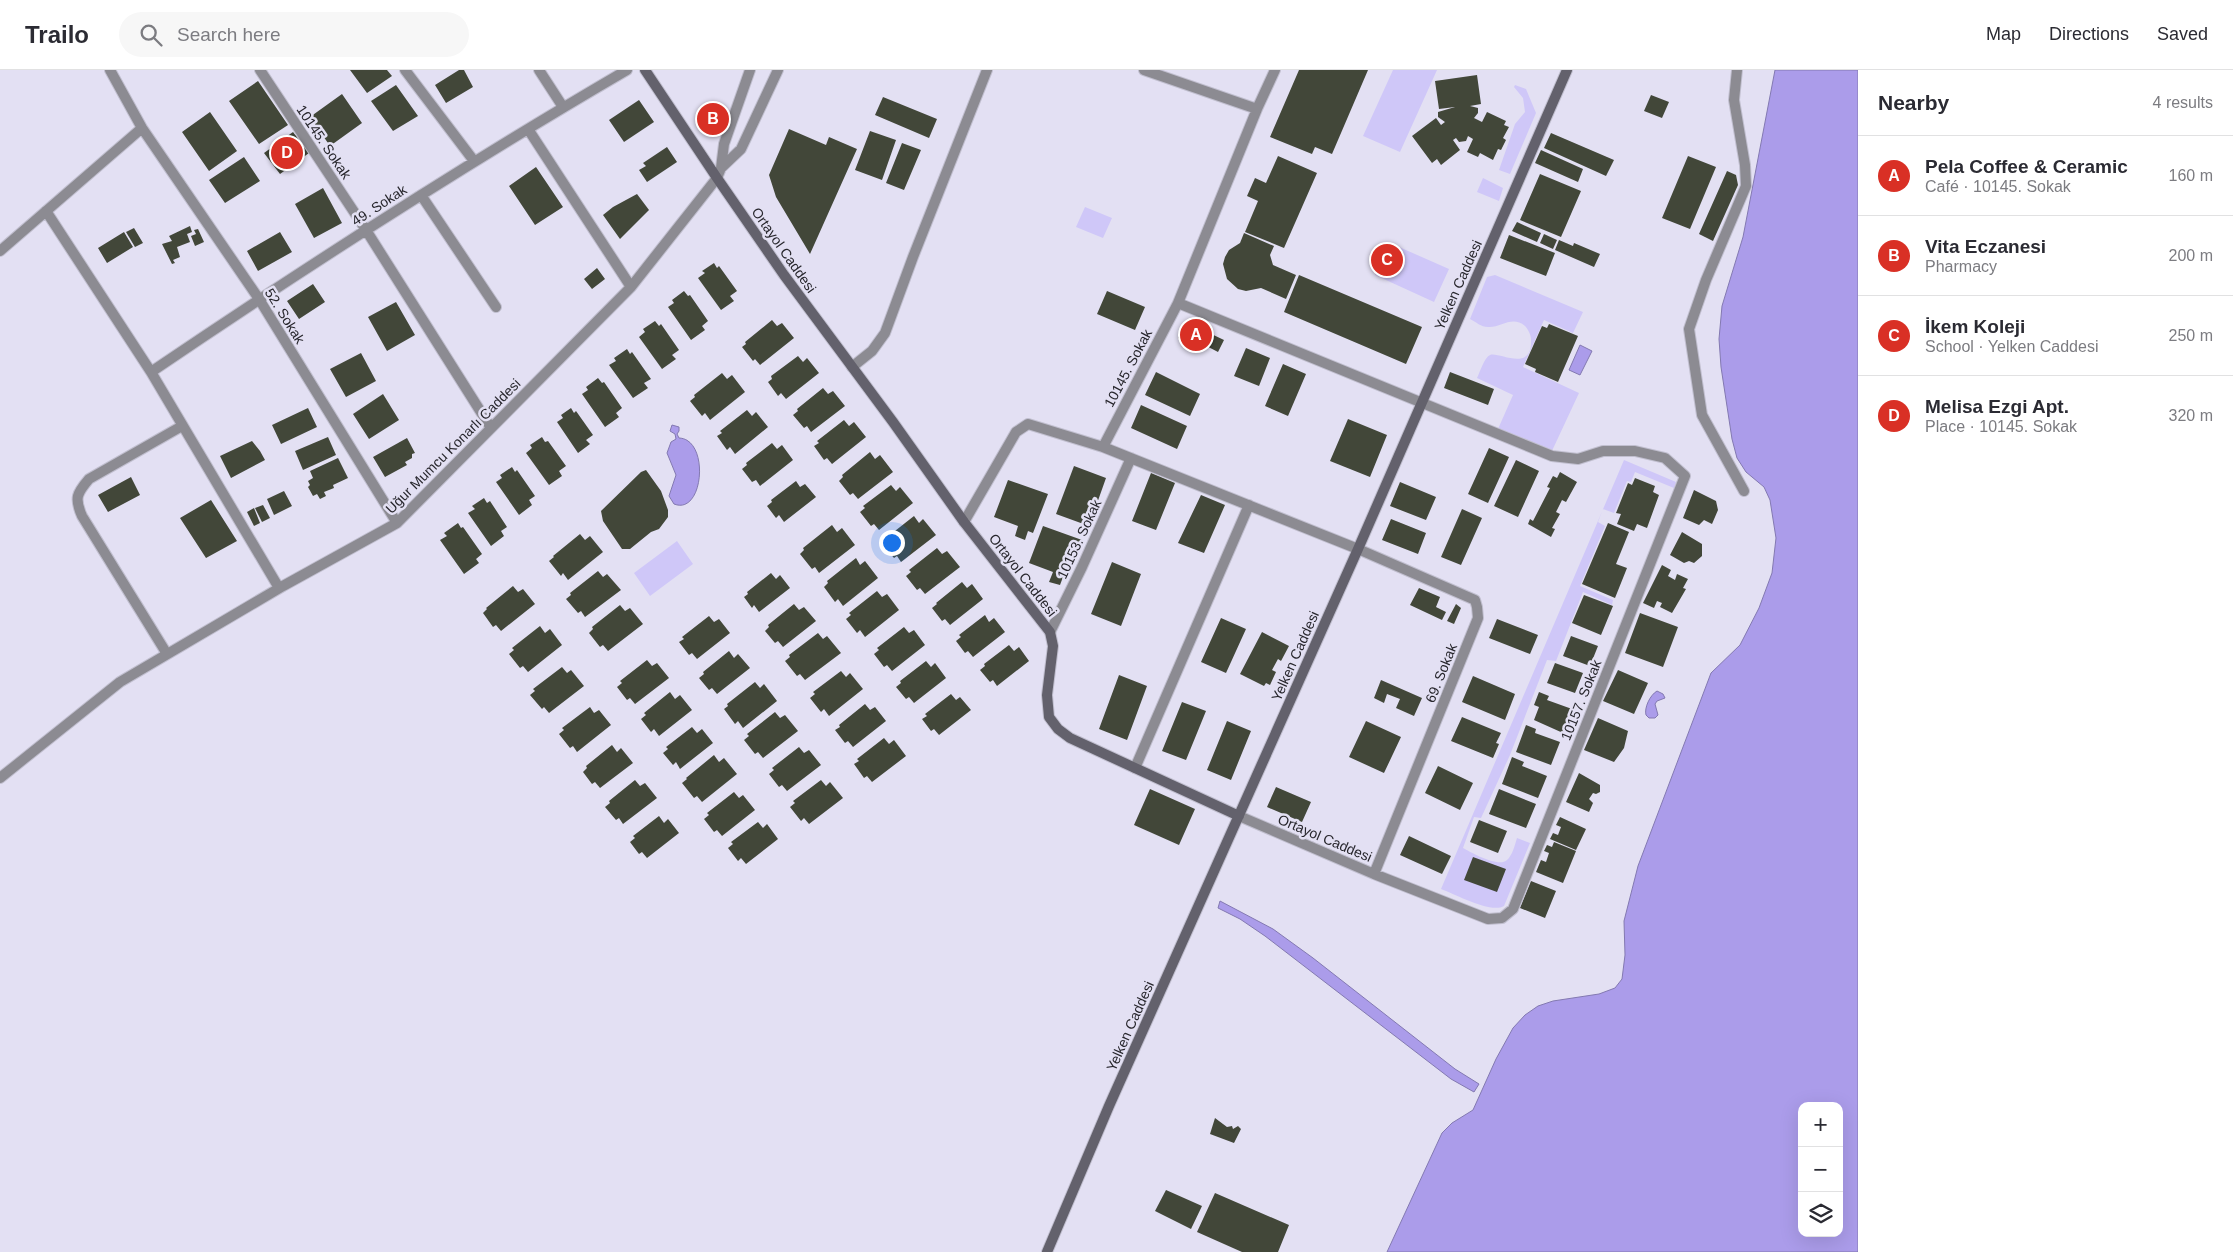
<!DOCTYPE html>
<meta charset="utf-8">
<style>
body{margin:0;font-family:Helvetica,sans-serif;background:#f7f7f7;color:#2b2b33}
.controls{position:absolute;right:15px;bottom:15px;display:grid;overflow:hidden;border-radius:10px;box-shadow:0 5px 20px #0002}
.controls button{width:45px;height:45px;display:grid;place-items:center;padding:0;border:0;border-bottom:1px solid #e1e1e2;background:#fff;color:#2b2b33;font:25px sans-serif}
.you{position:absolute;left:891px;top:472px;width:18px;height:18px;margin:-12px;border:4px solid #fff;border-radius:50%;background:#1a73e8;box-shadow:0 0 0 8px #1a73e833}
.badge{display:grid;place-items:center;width:32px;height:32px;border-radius:50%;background:#d93025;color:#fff;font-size:16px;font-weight:700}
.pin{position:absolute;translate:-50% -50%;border:2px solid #fff;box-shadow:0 1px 5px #0006}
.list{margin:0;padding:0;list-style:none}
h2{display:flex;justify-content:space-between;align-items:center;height:65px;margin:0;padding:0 20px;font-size:21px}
h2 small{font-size:16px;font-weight:400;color:#7c7c81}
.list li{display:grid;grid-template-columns:32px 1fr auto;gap:15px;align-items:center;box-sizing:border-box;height:80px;padding:0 20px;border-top:1px solid #e1e1e2}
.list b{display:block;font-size:19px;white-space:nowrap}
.list p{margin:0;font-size:16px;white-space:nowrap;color:#7c7c81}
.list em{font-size:16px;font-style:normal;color:#7c7c81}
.icon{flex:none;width:28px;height:28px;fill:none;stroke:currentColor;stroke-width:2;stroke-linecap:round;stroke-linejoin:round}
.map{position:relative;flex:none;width:1858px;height:1182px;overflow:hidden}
header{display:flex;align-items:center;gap:30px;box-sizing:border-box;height:70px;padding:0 25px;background:#fff;border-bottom:1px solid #e1e1e2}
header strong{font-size:24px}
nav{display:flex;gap:28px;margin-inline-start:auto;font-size:18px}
.search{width:350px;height:45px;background:#f7f7f7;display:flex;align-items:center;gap:12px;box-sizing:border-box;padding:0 18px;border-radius:28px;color:#7c7c81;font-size:19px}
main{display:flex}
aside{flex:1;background:#fff}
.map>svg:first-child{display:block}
.green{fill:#cfc7f8}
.water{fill:#ab9cea;stroke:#8379b1;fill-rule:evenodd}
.building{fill:#424739}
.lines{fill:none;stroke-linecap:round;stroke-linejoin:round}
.street-casing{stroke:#c1bfcf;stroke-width:12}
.secondary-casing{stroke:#c1bfcf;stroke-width:12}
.street{stroke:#8c8b92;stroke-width:10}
.secondary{stroke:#63616c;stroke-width:10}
.labels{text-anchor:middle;stroke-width:5;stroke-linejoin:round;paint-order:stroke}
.street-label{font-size:14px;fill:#27262c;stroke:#e3e0f3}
</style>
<header>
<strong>Trailo</strong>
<div class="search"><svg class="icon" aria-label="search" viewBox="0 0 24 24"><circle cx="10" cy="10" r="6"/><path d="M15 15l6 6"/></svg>Search here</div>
<nav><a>Map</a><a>Directions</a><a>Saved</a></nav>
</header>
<main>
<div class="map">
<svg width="1858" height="1182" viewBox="0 0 1858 1182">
<rect width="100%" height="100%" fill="#e3e0f3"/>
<path class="green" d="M1393,0H1437L1400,82L1363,66Z
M1515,15L1526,19L1536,43L1510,104L1499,100L1515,54L1525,42L1523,28L1514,17Z
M1483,108L1503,118L1499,131L1477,122Z
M1085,137L1112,148L1103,168L1076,157Z
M1390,173L1449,199L1434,232L1375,205Z
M1495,205L1583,242L1573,263L1544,250L1523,297L1579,323L1551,383L1498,359L1513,325L1477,308C1480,302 1484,288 1490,285C1498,281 1533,304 1531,269C1531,265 1528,259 1525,256C1512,245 1501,258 1488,257C1481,257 1476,252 1470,249L1487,207Z
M1624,390L1676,412L1674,418L1635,402L1631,412L1627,411L1614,443L1603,439L1598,452L1605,456L1580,516L1613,530L1612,535L1583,522L1556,591L1547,590L1510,685L1481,748L1474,747L1463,778C1472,783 1499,798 1507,790C1512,786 1515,775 1517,768L1530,773L1504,836C1491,844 1455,824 1441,819Z
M677,471L693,494L650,526L634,503Z"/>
<path class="water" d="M1775,0H1858V1182H1387L1442,1063L1452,1053L1473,1040L1496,989L1513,958L1525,945L1538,936L1553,931L1599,924L1615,918L1622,909L1625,885L1624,851L1638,796L1711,603L1740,575L1759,538L1772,503L1776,468L1770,430L1764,417L1746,402L1737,388L1732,369L1721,297L1719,269L1722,236L1743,167ZM1802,1036H1839V1163H1802Z
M1580,275L1592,281L1580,305L1569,300Z
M672,355L679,357V361L677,364L679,368C710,369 704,446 674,434L669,426L676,405L667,383L671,372L676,369L675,364L670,361Z
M1657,621L1663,624L1665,628L1657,631L1655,634L1658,645L1655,648H1649L1646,645C1644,638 1650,625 1657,621Z
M1220,831L1273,859L1313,888L1455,999L1479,1014L1474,1022L1451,1009L1265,866L1240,849L1218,838Z"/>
<path class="building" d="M350,0H387L392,6L367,23Z
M459,0H464L473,17L446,33L435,15Z
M1299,0H1368L1332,84L1315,77L1312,84L1270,67Z
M1477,5L1481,34L1470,36L1478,38V43L1474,48L1482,52L1487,42L1506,51L1504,55L1509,57L1503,68L1506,70L1501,80L1498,79L1493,90L1480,83L1478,87L1467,82L1473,69L1468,66L1466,71L1459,72L1456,68L1453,70L1460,80L1441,95L1437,89L1432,93L1412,66L1436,48L1441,55L1445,52L1438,47V42L1455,37L1439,39L1435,11Z
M258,11L288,55L259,74L229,31Z
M396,15L418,46L393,61L371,31Z
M342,24L362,53L330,76L310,47Z
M1651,25L1669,32L1662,48L1644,41Z
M883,27L937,49L929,68L875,45Z
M639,30L654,52L624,72L609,50Z
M210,42L237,81L209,101L182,62Z
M789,59L826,75L829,67L857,79L810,184L776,127L769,105Z
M870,61L896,70L882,110L855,100Z
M293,62L309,83L280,104L264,83Z
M1551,63L1614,90L1606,106L1544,78Z
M902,73L921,80L904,120L886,113Z
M667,77L677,92L647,112L639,100L646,96L643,93Z
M1541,80L1583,99L1578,112L1535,93Z
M1278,86L1317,103L1284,178L1245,162L1258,131L1247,126L1255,108L1266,113Z
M1688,86L1716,97L1690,159L1662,148Z
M244,87L260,111L225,133L209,110Z
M536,97L563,137L535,155L509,116Z
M1727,101L1736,105L1738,115L1713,171L1699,164Z
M1540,104L1581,121L1561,167L1520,150Z
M323,118L342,153L314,168L295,134Z
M637,124L649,140L620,169L603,145L613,137Z
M1517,152L1541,163L1537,172L1512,161Z
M190,156L192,162L187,164L190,172L177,177L180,187L173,190L175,193L172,194L162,174L172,171L169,166Z
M134,158L143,173L135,177L126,162Z
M198,159L204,172L195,176L191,166L196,164L194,160Z
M124,162L133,177L107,193L98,178Z
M280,162L292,182L258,201L247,181Z
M1244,163L1274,176L1270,185L1273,195L1296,205L1286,229L1261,218L1246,221L1238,219L1227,209L1223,194L1225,187L1229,180L1240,173Z
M1544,164L1557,170L1553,179L1540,173Z
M1509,165L1555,183L1546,206L1500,188Z
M1559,170L1573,176L1574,173L1600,184L1594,197L1555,180Z
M714,193L717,198L719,196L737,221L730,226L734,231L721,240L698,208L705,203L702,201Z
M597,198L605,209L592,219L584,209Z
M1299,205L1422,257L1406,294L1284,242Z
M313,214L325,232L299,249L287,231Z
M684,221L688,226L690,225L708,251L702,256L705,260L691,270L668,237L674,233L672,230Z
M1107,221L1145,237L1135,260L1097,244Z
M396,232L415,265L387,281L368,247Z
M772,250L777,256L782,253L794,268L760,295L755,289L753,291L742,277L746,274L745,272Z
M655,251L659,256L661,254L679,280L672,285L676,289L662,299L639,267L645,262L643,259Z
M1186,252L1224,270L1218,282L1193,269L1191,274L1178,268Z
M1549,254L1578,266L1558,312L1535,302L1536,299L1525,294L1542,256L1547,258Z
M1246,278L1270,288L1259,316L1234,306Z
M627,279L630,284L632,282L651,309L644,313L648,318L633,328L609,295L616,291L614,288Z
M361,283L376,311L346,327L330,299Z
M798,286L803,292L807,288L819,303L786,329L781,323L778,326L768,312L772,309L771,306Z
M1283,294L1306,304L1288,346L1265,336Z
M1156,302L1200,324L1190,346L1145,325Z
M1450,302L1494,319L1488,335L1444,318Z
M722,303L727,309L732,305L745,322L710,350L705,343L702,346L690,331L695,327L694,325Z
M598,308L602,313L604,312L622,338L616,343L619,347L605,357L582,324L588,320L586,317Z
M823,318L828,324L833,321L845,336L811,362L807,356L804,358L793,345L798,341L797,339Z
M383,324L399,350L369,369L353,344Z
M1141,335L1187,356L1177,379L1131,358Z
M308,338L317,357L281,374L272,355Z
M571,338L574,343L576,341L593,365L586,370L590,374L578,383L557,352L563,348L561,345Z
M747,340L752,346L756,342L768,357L735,384L730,377L727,380L717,366L722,363L720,361Z
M1348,349L1387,365L1370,407L1330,391Z
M844,350L849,356L854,352L866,367L832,394L827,388L824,390L814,376L819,373L817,371Z
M328,367L336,385L303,400L295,381Z
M542,367L545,372L548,371L566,396L559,401L562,406L549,415L526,383L532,378L530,375Z
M407,368L415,383L412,384V388L405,392L407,395L385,407L373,387Z
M252,371L260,381L265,390L231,408L220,386Z
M772,373L777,379L782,375L793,390L760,416L756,410L752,412L742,399L747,395L746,393Z
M1489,378L1509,387L1488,433L1468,424Z
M870,382L875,389L880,385L893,402L858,429L853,423L850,425L839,411L843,407L842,405Z
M338,388L348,408L333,415L334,418L324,422L326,426L320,429L317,424L313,426L308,417L310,415L308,411L313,408L310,401Z
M1516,390L1539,401L1518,447L1494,436Z
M1074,396L1106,408L1089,456L1056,444Z
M512,397L515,402L517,400L535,426L529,430L532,435L519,445L496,412L502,408L500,405Z
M646,400L661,421L668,440V447L659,459L651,462L630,479H622L603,451L601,441L641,402Z
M1560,402L1577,412L1566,432L1562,430L1556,442L1560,444L1552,458L1555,459L1551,467L1528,454L1530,449L1533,451L1550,418L1547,417L1553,406L1557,408Z
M1151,403L1175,413L1156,460L1132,451Z
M131,407L140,425L108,442L98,425Z
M1635,408L1655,416L1653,422L1659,425L1647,458L1637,454L1634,461L1617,454L1621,444L1616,443L1628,413L1632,415Z
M1008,410L1048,424L1033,463L1028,461L1025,470L1015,466L1018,456L994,447Z
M796,411L800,417L805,414L816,427L784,452L779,445L776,448L767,436L772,432L771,430Z
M1400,412L1436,427L1426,450L1390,436Z
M891,415L896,421L900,417L913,433L879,460L874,454L871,456L860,442L865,438L863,436Z
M1694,420L1716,431L1718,440L1712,454L1704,450L1699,455L1683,448Z
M284,421L292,436L274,445L267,429Z
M1201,425L1225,435L1204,483L1178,473Z
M484,428L487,433L490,431L507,457L501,461L504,466L491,476L468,443L475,439L472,436Z
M211,430L237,471L206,488L180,448Z
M263,435L270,448L262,452L255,438Z
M254,438L260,453L254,456L247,442Z
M1462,439L1482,448L1461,495L1441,487Z
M914,446L919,453L923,449L936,465L901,492L897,486L894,488L882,474L887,470L886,468Z
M1391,449L1426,463L1418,484L1382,470Z
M458,453L461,458L463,457L482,484L476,489L479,493L464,504L440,470L447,466L444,463Z
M1608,453L1629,462L1616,494L1627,498L1615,528L1582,514Z
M832,455L837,462L842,458L855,475L819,503L815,497L812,499L800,484L804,480L803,478Z
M1043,456L1082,470L1068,508L1063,507L1060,515L1049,512L1053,502L1029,493Z
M1682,462L1702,474V486L1694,493L1689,491L1684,493L1670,485Z
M580,464L585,470L590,466L603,482L568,510L563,503L561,506L549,491L554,487L553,486Z
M937,478L942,484L947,481L960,497L925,524L920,518L917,520L906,506L911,502L909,500Z
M856,488L860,495L865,491L878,508L843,536L838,529L835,532L824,517L828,513L827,511Z
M1112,492L1141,504L1121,556L1091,544Z
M1662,495L1671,500L1668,506L1675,510L1677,504L1688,509L1683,518L1686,519L1672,543L1660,537L1662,533L1657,531L1654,538L1643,533Z
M598,501L603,507L607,504L621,520L585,547L581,541L578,543L566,529L571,525L570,523Z
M771,503L776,509L780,505L790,518L759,542L754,535L752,538L744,527L748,524L747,522Z
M962,512L967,518L972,514L983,529L950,555L945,549L942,551L932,538L937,534L936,533Z
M513,516L518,522L523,519L535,534L501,561L496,555L493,557L483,543L487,539L486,538Z
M1419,518L1440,527L1436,537L1446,542L1442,550L1410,535Z
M877,521L882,527L887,524L899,540L865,567L860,560L857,563L846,549L851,545L849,543Z
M1584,525L1613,536L1601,565L1572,553Z
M794,534L799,540L804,537L816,551L783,577L778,571L775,573L765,561L769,557L768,555Z
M1456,534L1461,538L1454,554L1447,551Z
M620,535L625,541L630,538L643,554L608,581L603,575L600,577L589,563L593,559L592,557Z
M1640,543L1678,557L1663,597L1625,583Z
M985,545L989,552L994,548L1005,562L973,587L968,581L965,583L956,571L961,567L959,565Z
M709,546L714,552L719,549L730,563L697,589L692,583L689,585L679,572L684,569L682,567Z
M1221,548L1246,559L1226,603L1201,592Z
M1497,549L1538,565L1530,584L1489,568Z
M540,556L545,563L550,559L562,575L528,602L523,596L520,598L509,584L514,580L512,578Z
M904,557L909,563L914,560L925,575L892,601L887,595L884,597L874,584L879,580L877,578Z
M1262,562L1289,576L1281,591L1278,589L1272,600L1276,602L1270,615L1266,613L1264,616L1240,604Z
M818,563L823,569L827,566L841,583L805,610L800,604L797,606L785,591L790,587L789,585Z
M1571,566L1598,576L1590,596L1563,586Z
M1009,575L1014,581L1019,577L1029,591L997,616L993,610L990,612L980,600L985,596L984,594Z
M729,581L734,588L738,584L750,598L717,624L712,618L709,620L699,608L704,604L703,602Z
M647,590L652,596L657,593L669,608L635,634L630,628L627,630L617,617L622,613L620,611Z
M926,591L931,597L935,593L946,608L914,633L909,627L906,629L896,617L901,613L900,611Z
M1555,593L1583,603L1575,623L1547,613Z
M562,597L567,603L571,600L584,616L549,643L544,637L542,639L530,625L535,621L533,619Z
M1618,600L1648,613L1634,644L1603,631Z
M841,601L846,607L850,603L863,619L829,646L824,639L821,642L810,628L815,624L813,622Z
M1119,605L1147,616L1127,670L1099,659Z
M1473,606L1515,624L1505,650L1462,632Z
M1381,610L1422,628L1414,646L1396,638L1400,629L1387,624L1384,633L1374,628Z
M755,612L760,618L764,614L777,631L743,658L738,651L735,654L724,639L728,636L727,634Z
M670,622L675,629L680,625L692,640L659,666L654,659L651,662L641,649L646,645L644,643Z
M1539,622L1549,626L1547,630L1572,639L1563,663L1534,650L1539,637L1534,635Z
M951,624L956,630L960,627L971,640L939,665L934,659L931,661L922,649L927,646L925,644Z
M1182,632L1206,641L1186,690L1162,681Z
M865,634L870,640L875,637L886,651L853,677L848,671L845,673L835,660L840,657L839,655Z
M590,637L594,643L599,640L611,655L577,682L573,676L570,678L559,664L564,660L562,658Z
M775,642L780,648L785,645L798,661L763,688L758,682L755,684L744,670L749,666L747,664Z
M1462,647L1501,663L1496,673L1499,674L1493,688L1451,671Z
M1598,648L1628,661L1624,678L1614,692L1584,680Z
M1227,651L1251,661L1231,710L1207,700Z
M1366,651L1401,667L1384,703L1349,687Z
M1526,655L1536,659L1535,663L1560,672L1551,695L1516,682Z
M692,657L697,663L702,659L713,673L680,699L676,692L673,695L663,683L668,679L666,677Z
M884,668L889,674L894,670L906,686L872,712L867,706L864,708L854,694L859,691L857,689Z
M612,675L617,682L621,678L633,693L600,718L595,712L592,714L583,702L587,698L586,696Z
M799,677L804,683L809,680L821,695L787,721L782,715L779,717L769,704L774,700L772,698Z
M714,685L719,692L724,688L737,704L702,732L697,726L694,728L682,713L687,709L686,708Z
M1512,687L1524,692L1522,696L1547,706L1538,728L1502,714Z
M1438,696L1473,713L1460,740L1425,723Z
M1579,703L1600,715V722L1596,724L1593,723L1589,729L1593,733L1589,742L1566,732Z
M635,710L640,716L645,713L657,728L623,754L619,748L616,750L605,737L610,733L609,731Z
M821,710L826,716L830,712L843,728L809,754L804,748L801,751L790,737L795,733L793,731Z
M1276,717L1311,732L1302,752L1267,737Z
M1150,719L1195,739L1179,775L1134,755Z
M1499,719L1536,734L1526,758L1489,744Z
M734,722L739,728L743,725L755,740L722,766L717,760L714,762L704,749L709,745L707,743Z
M659,746L664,753L668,749L679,763L647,788L642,782L639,784L630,772L635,768L633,766Z
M1560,747L1586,759L1576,780L1550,769L1553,763L1558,765L1561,757L1556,755Z
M1479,750L1507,761L1498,783L1470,772Z
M758,752L763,758L767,754L778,769L746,794L741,788L738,791L728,778L733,774L731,772Z
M1409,766L1451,786L1442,804L1400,785Z
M1554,772L1576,781L1563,813L1536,802L1541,790L1546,792L1549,783L1544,781L1547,775L1552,777Z
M1473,787L1506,799L1497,822L1464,810Z
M1531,811L1556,821L1545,848L1520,838Z
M1215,1048L1227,1057L1232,1056L1233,1059L1238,1056L1241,1059L1234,1073L1210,1064Z
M1166,1120L1202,1136L1191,1159L1155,1141Z
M1215,1123L1289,1155L1278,1182H1242L1197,1162Z"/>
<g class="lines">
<defs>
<path id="street" d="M110,0L142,58L259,229L397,453
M260,0L366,160L491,358
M405,0L474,91
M539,0L563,37
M1144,0L1257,39
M1737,0L1734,30L1745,95L1746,116L1706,210L1689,259L1702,345L1744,421
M528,59L631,217
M721,98L741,79L778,0
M421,125L496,237
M46,141L151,302L279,518
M0,181L142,58
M852,297L872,281L885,263L913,187L987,0
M151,302C306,197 464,95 627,0
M1103,377L1178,233
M964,452L1016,362L1028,354L1103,377L1358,479L1475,530L1477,537L1478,548L1374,804
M1050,562L1082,497L1131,388
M167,584L82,446C74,428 77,423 89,409L182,356
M1135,698L1249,435
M0,708L120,612L283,516L397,453L631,217L717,108L721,98L724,74L750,0
M1239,746L1374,804L1488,849L1502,848L1513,839L1685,406L1665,388L1635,381H1603L1578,389L1552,386L1178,233L1257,39L1275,0"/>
<path id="secondary" d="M645,0L717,108L784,205L893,352L964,452L1050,562L1053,576L1047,625L1049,647L1058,659L1070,668L1239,746
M1047,1182L1109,1036L1358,479L1567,0"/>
</defs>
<use href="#street" class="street-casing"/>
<use href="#secondary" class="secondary-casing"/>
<use href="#street" class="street"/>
<use href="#secondary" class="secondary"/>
</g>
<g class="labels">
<g class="street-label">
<text transform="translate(324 72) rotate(56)" y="5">10145. Sokak</text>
<text transform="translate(379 135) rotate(-33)" y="5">49. Sokak</text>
<text transform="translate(784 180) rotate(55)" y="5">Ortayol Caddesi</text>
<text transform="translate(1458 215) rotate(-66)" y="5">Yelken Caddesi</text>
<text transform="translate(285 246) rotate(58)" y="5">52. Sokak</text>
<text transform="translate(1128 298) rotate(-62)" y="5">10145. Sokak</text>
<text transform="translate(453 376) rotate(-45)" y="5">Uğur Mumcu Konarlı Caddesi</text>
<text transform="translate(1079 469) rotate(-65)" y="5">10153. Sokak</text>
<text transform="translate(1023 505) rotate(52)" y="5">Ortayol Caddesi</text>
<text transform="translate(1295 586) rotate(-66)" y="5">Yelken Caddesi</text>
<text transform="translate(1441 603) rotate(-68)" y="5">69. Sokak</text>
<text transform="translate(1581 630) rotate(-68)" y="5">10157. Sokak</text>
<text transform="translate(1325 768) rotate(23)" y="5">Ortayol Caddesi</text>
<text transform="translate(1130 956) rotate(-66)" y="5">Yelken Caddesi</text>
</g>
</g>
</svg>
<div class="controls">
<button>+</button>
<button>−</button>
<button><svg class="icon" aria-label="layers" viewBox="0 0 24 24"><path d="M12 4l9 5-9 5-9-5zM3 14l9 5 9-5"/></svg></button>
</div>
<div class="you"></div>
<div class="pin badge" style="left:1196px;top:265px">A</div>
<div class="pin badge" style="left:713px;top:49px">B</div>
<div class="pin badge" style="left:1387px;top:190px">C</div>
<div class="pin badge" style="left:287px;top:83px">D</div>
</div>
<aside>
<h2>Nearby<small>4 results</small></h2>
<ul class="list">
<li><span class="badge">A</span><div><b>Pela Coffee &amp; Ceramic</b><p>Café · 10145. Sokak</p></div><em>160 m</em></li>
<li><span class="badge">B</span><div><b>Vita Eczanesi</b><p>Pharmacy</p></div><em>200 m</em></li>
<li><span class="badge">C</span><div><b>İkem Koleji</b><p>School · Yelken Caddesi</p></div><em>250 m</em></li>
<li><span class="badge">D</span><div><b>Melisa Ezgi Apt.</b><p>Place · 10145. Sokak</p></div><em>320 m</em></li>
</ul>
</aside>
</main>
